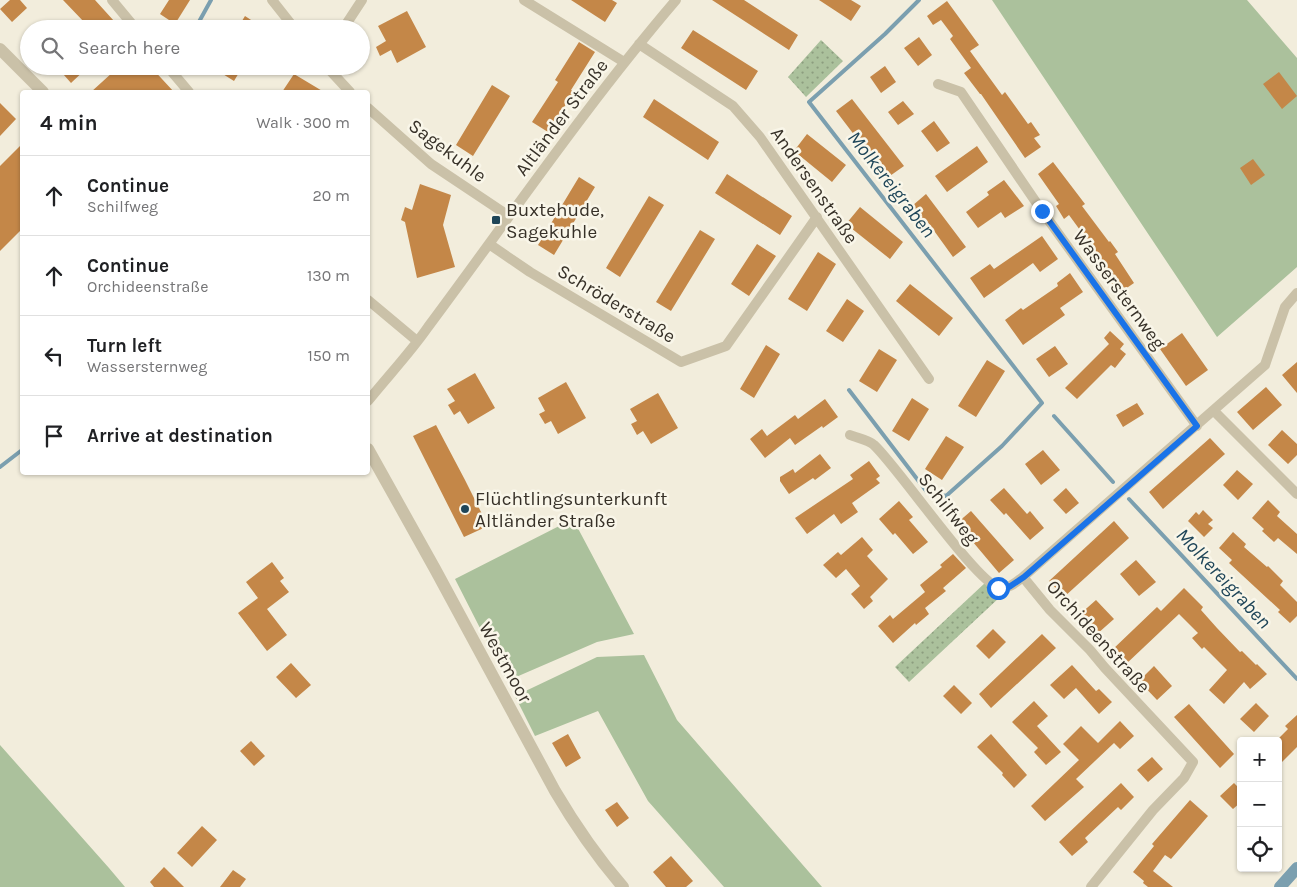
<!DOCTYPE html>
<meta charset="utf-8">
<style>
body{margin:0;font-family:Karla,sans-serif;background:#f2f2f2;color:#202124}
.controls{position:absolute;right:15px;bottom:15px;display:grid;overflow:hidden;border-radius:5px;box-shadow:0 1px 4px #0004}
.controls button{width:45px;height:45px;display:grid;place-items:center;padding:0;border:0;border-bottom:1px solid #e0e0e0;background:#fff;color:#202124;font:25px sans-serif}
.stop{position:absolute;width:15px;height:15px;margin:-11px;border:4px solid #1a73e8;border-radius:50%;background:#fff}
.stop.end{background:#1a73e8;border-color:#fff;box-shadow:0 1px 5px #0008}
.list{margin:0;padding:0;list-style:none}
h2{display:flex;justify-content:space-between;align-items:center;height:65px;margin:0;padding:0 20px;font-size:21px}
h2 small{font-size:16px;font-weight:400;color:#757577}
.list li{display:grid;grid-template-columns:32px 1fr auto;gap:15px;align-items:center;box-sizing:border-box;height:80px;padding:0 20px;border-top:1px solid #e0e0e0}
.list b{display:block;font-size:19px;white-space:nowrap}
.list p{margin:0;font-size:16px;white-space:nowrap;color:#757577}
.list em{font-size:16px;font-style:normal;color:#757577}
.icon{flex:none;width:28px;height:28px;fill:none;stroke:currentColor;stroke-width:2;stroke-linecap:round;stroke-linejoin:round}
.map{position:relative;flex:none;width:1297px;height:887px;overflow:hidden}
.search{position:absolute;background:#fff;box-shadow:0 1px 4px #0004;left:20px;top:20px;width:350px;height:55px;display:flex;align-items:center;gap:12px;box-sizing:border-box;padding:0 18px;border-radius:28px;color:#757577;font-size:19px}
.panel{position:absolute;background:#fff;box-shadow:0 1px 4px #0004;left:20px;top:90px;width:350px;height:385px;border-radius:5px}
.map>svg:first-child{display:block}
.green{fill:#abc19c}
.park{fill:url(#park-dots)}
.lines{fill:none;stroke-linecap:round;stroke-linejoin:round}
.stream{stroke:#7b9faf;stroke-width:4}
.canal{stroke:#7b9faf;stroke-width:12}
.building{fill:#c48748}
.minor{stroke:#cac1a8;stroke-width:10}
.tertiary{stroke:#cac1a8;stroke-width:12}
.route{stroke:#1a73e8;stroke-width:6}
.poi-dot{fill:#1e4558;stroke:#f9f6e9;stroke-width:2}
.labels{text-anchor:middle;stroke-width:5;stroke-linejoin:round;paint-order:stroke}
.street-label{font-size:19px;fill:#373128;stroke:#f9f6e9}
.poi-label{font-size:19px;fill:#373128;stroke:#f9f6e9;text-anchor:start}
.water-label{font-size:20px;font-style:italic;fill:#1e4558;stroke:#f9f6e9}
</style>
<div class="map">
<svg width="1297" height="887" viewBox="0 0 1297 887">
<defs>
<pattern id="park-dots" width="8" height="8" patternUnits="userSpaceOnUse" patternTransform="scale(1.25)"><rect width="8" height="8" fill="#abc19c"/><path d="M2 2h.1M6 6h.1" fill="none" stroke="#8c9d7f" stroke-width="1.8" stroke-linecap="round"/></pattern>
</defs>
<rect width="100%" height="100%" fill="#f2eddc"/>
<path class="green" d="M992,0H1247L1297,58V267L1217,337Z
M573,519L634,634L597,642L507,681L455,579Z
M644,655L677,720L822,887H724L648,801L598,711L535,736L515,696L597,657Z
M0,745L109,868L125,887H0Z"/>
<path class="park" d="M821,40L843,61L806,97L788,77Z
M986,582L1000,597L909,682L895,667Z"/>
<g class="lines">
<path class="stream" d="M195,29L211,0
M849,390L927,492L946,496L1002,446L1042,403L809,102L885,34L919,0
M1054,416L1113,482
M0,467L22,450
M1129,499L1297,679"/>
<path class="canal" d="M1280,887L1297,868"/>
</g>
<path class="building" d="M10,0H20L27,8L12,22L0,9Z
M63,0H95L114,21L105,29H79L85,23Z
M169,0H190L175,24L160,14Z
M571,0H612L617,3L605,22Z
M712,0H744L798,35L789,50Z
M819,0H851L861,6L851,21Z
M947,1L979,45L970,51L1002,95L1005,92L1028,124L1031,122L1040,135L1034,138L1041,147L1025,158L981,94H980L964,73L971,68L950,39L953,36L941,20L933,25L927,16Z
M407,11L426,47L397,63L391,50L380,56L376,47L386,41L378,26Z
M245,16L265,29H237Z
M693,30L758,71L746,90L681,48Z
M919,37L932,55L918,66L904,48Z
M579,42L595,52L571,90L574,92L548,132L532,122L558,82L555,80Z
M56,66H89L71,83Z
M108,66H150L174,92H91L113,72Z
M210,66H243L234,81Z
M885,66L896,82L881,93L870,77Z
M1279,72L1297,96L1282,109L1263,84Z
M294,74L324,92H282Z
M492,85L510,96L473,156L456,145Z
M654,99L719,142L708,160L643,117Z
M852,99L904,166L887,178L836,111Z
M903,101L914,114L898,125L888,112Z
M0,103L16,119L0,136Z
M934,121L950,143L937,152L921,131Z
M807,134L846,165L832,182L794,151Z
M22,144V229L0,251V166Z
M977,146L988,162L947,192L935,176Z
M1253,159L1265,175L1251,185L1240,168Z
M1053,162L1085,204L1082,206L1109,242L1110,241L1118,252L1115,254L1134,283L1118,294L1099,266H1098L1090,256L1096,252L1069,215L1064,219L1056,206L1059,204L1038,174Z
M727,174L792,216L780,235L715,193Z
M579,177L595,187L554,255L538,245Z
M1004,180L1024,206L1005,218L1001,212L978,228L966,212L989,195L987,192Z
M420,184L451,195L443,225L455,267L417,278L405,222L401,220L405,207L412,210Z
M926,194L966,247L953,257L927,221L925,222L912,206Z
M649,196L664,205L620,277L606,268Z
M860,207L903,242L890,259L846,224Z
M700,230L715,239L671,311L656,302Z
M1042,236L1058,259L1040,272L1033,263L984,298L970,278L990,264L994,269Z
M757,244L776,256L749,296L731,284Z
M818,252L836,264L807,311L788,299Z
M1070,273L1083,292L1060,308L1065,315L1023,345L1005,320L1021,308L1023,310L1058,286L1057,283Z
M910,284L953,318L939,336L896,301Z
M847,299L864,311L843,342L826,331Z
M1110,331L1124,344L1120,349L1126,354L1115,368L1111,365L1077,399L1065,388L1109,344L1104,338Z
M1182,333L1208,370L1186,386L1160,349Z
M766,345L780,354L754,398L740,389Z
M1055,346L1068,364L1049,377L1036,359Z
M879,349L897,360L877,392L859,381Z
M987,360L1005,371L976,417L958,406Z
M1297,362V393L1282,375Z
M475,373L495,408L468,424L460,411L454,415L448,405L455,401L447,389Z
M566,382L586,418L558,434L551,421L545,424L539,414L545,411L538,398Z
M1266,387L1282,405L1253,430L1237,412Z
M658,393L678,428L651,444L643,431L637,435L631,424L637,421L630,409Z
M912,398L929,409L909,441L892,431Z
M825,399L838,417L823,428L822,426L795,445L790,438L765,458L750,439L762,429L767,436L795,415L798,419Z
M1137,403L1144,414L1123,427L1116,415Z
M436,425L465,480L488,526L464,537L413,436Z
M1282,430L1297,444V455L1288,464L1268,445Z
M946,436L964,447L942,480L925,469Z
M1210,438L1225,454L1163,509L1149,492Z
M1043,450L1060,470L1041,485L1025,464Z
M820,454L831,468L815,480L813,478L789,494L780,481V477L793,469L795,473Z
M869,461L880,476L876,479L880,483L852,503L858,512L841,524L834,514L807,534L795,518L853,479L850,475Z
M1237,470L1253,484L1238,500L1223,485Z
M1004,488L1027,514L1030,511L1044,528L1030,540L1006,513L1004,515L990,500Z
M1066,488L1079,503L1066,514L1053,500Z
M1268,500L1280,512L1277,516L1297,534V554L1278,538L1274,542L1262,531L1264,529L1252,518Z
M899,501L913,517L909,520L928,542L913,554L895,533L893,535L879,519Z
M1203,510L1213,520L1208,524L1213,528L1204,537L1188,521L1196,512L1199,515Z
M971,511L1014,560L999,573L957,523Z
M1114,521L1129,538L1064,597L1049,581Z
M1233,532L1246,544L1244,547L1267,567L1268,566L1283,581L1280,585L1297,602V616L1290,623L1278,612L1280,610L1229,563L1232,560L1219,548Z
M862,537L873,550L867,556L888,579L870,597L873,601L864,609L851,594L860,586L846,569L836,578L823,565L838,552L841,555Z
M953,554L966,568L943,588L946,591L925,608L929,614L916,625L915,623L893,643L878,626L890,615L893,619L925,592L920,585L942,567L940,565Z
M1136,560L1156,582L1139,596L1120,574Z
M272,562L284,578L280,581L289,592L267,609L287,635L267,651L238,613L258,598L246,582Z
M1184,588L1203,607L1201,610L1217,628L1240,652L1242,651L1256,665L1257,664L1267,674L1250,689L1244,682L1224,704L1209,690L1227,670L1204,647L1202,649L1192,638L1198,633L1179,614L1125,665L1111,651L1157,607L1161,611Z
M1096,600L1114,619L1097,634L1079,615Z
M993,629L1006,642L989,659L976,646Z
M1042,634L1056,648L991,708L979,694Z
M291,663L311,685L296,698L276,677Z
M1072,665L1096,691L1099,689L1112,702L1099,714L1076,688L1064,699L1050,685Z
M1154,666L1172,686L1157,700L1139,681Z
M954,685L972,703L961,714L943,696Z
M1034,701L1048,716L1037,726L1061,752L1046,765L1034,752L1038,748L1012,722Z
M1256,703L1269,716L1254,732L1240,719Z
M1189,704L1234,754L1220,768L1174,717Z
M1297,715V747L1278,766V739L1288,729L1285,726Z
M1120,721L1134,736L1120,749L1114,743L1076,779L1084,787L1045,821L1031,806L1079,760L1063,744L1081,726L1098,743Z
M568,734L581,758L566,767L552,743Z
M991,734L1027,775L1014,788L1002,775L1003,773L977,747Z
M251,741L265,756L254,766L240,751Z
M1152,757L1163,769L1148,782L1137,770Z
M1121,783L1134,797L1121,810L1118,807L1085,838L1088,842L1072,856L1059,842Z
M1234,783L1241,790V802L1233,809L1220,796Z
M1190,800L1208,816L1171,859L1165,855L1153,871L1173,887H1148L1143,883L1144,881L1133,872L1154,846L1152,844Z
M617,802L629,818L617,827L605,810Z
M202,826L217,840L192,867L177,853Z
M671,856L693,881L686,887H666L653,872Z
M164,867L184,887H154L150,882Z
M233,870L246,879L240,887H220Z"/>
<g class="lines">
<path class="minor" d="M112,0L136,29
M272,0L295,29
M524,0L624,62
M343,29L362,0
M639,44L733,106L760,137L929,379
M167,66L189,92
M326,66L350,92
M938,84L961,92L1042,211L1197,426
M368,108L431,164L509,216
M489,244L530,272L681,362L726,346L817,217
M368,300L417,341
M368,401C388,376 410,353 428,327C510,217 587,104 676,0
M1214,411L1297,494
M850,435C857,438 869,440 874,445C898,467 978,585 1000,588C1009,589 1016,582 1023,577
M1091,887L1153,810L1184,778L1193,762L1105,668L1090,650L1050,610L1023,577L1265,365L1285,307L1297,293"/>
<path class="tertiary" d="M0,49L43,92
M368,449L435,569L555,791C575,825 597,857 623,887"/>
</g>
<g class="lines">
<path class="route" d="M998,588L1009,587L1024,577L1197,426L1042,211"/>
</g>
<g class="poi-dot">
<rect x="491" y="215" width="10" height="10" rx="2.5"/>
<circle cx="465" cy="509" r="5"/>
</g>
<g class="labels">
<g class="street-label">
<text transform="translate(561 117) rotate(-53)" y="7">Altländer Straße</text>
<text transform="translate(448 150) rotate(37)" y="7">Sagekuhle</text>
<text transform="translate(815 185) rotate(55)" y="7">Andersenstraße</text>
<text transform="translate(1120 289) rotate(54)" y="7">Wassersternweg</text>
<text transform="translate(617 303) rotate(31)" y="7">Schröderstraße</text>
<text transform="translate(949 508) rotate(52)" y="7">Schilfweg</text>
<text transform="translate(1099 636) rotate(48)" y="7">Orchideenstraße</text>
<text transform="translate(506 662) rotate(61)" y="7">Westmoor</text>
</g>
<g class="poi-label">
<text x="506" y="216">Buxtehude,<tspan x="506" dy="22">Sagekuhle</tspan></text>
<text x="475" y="505">Flüchtlingsunterkunft<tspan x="475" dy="22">Altländer Straße</tspan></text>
</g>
<g class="water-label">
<text transform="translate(892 184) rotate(52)" y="7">Molkereigraben</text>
<text transform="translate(1224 578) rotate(47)" y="7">Molkereigraben</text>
</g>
</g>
</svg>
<div class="controls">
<button>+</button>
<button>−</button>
<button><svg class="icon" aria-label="locate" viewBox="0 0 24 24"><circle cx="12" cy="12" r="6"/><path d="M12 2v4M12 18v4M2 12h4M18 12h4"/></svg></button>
</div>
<div class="stop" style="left:998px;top:588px"></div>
<div class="stop end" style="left:1042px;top:211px"></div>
<div class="search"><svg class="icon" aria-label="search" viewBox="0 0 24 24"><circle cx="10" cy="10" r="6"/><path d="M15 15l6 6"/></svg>Search here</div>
<section class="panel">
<h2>4 min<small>Walk · 300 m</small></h2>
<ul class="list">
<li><svg class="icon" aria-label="ahead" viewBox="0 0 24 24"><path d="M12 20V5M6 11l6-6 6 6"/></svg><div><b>Continue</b><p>Schilfweg</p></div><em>20 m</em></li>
<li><svg class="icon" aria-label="ahead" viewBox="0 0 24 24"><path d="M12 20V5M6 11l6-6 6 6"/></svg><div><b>Continue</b><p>Orchideenstraße</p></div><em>130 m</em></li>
<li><svg class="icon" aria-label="left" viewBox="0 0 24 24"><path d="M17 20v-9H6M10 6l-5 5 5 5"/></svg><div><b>Turn left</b><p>Wassersternweg</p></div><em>150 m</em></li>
<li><svg class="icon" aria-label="arrive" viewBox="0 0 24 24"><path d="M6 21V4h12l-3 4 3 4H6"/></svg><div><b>Arrive at destination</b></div></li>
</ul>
</section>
</div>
